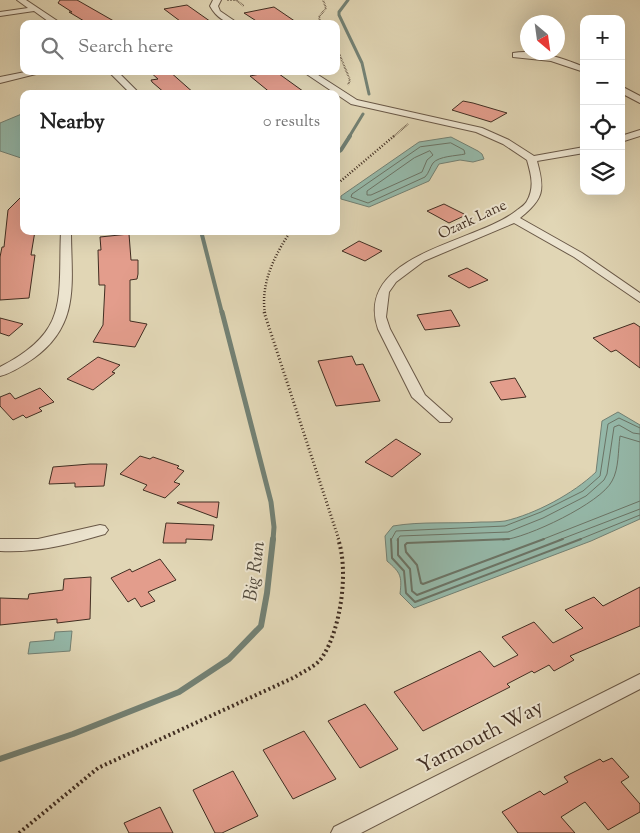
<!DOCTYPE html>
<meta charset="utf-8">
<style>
body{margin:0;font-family:"Sorts Mill Goudy",serif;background:#f2f2f2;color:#222}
.controls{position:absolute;right:15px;top:15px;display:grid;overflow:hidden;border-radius:10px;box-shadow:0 5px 20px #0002}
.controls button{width:45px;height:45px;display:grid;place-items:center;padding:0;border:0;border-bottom:1px solid #e0e0e0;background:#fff;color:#222;font:25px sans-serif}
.compass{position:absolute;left:520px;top:15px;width:45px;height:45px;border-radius:50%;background:#fff;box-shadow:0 5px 20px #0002;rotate:151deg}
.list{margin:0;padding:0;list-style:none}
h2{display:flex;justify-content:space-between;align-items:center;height:65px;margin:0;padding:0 20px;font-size:21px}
h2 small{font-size:16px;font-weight:400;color:#767676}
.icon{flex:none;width:28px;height:28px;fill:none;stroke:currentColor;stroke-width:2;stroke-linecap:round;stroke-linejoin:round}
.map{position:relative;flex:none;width:640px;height:833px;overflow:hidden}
.search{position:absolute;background:#fff;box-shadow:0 5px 20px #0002;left:20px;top:20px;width:320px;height:55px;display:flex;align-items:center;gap:12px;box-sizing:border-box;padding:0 18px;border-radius:10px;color:#767676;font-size:19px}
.panel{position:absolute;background:#fff;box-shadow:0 5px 20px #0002;left:20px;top:90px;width:320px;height:145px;border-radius:10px}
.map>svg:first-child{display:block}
.water{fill:#95b9aa;stroke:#738174}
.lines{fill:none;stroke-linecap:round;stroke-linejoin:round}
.shore-far1{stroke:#6b7466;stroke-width:1}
.shore{stroke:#6b7466;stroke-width:2}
.stream-far3{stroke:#738174;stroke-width:3}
.stream-far2{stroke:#738174;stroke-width:4}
.stream-far1{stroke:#738174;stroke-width:5}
.stream{stroke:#738174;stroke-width:6}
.building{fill:#e39d8c;stroke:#412e22}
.street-casing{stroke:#695847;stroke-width:2}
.path-far3{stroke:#412e22;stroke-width:2;stroke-dasharray:0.5 1;stroke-linecap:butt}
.path-far2{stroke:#412e22;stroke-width:2.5;stroke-dasharray:1 2;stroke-linecap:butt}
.path-far1{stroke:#412e22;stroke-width:3;stroke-dasharray:1 2.5;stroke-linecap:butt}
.path{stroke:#412e22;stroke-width:4;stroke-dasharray:2 3;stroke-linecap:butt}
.street{fill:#ece4cf;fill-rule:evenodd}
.labels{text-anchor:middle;stroke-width:4;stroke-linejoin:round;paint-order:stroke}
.far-street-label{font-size:15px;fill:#412e22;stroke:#ece4cf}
.water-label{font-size:19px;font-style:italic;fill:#524a3d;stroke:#ece4cf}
.near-street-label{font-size:21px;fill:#412e22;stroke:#ece4cf}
</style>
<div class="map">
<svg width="640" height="833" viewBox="0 0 640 833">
<rect width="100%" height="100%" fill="#e1d6b5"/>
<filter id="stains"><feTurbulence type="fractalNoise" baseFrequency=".004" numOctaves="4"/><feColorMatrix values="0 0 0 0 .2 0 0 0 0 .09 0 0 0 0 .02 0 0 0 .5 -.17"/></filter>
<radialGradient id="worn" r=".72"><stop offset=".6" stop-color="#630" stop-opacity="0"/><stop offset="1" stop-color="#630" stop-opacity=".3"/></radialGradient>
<path class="water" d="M24,113V158H21L0,151V123Z
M451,137L478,151L482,154L484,159L473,162L460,160L439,164L429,181L369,207L341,199V196L419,142Z
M618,412L640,425V519L591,541L414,608L400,594C402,576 401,573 387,561L385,536L393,526C422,521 452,524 481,522C489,522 497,522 505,521C535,514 573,494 596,472L602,421Z
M72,631L70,651L28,654L30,642L54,640L55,632Z"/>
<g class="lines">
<path class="shore-far1" d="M451,143L464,150L465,154C456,156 439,156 433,163C430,167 429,173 425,177L368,203L351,197L352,194L420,147Z
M430,151L433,155L427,160L422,172L371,195H367V191L414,158Z
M391,540L396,531L505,526L541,512L583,491L600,476L608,424L619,418L640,428
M397,540L400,536L508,532L543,518L586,496L604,480L607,474L614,427L619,425L633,433L640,434
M503,540C527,538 601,503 612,481C619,469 618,450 620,436L640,442
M541,540L640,501
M559,540L640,509
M578,540L640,515"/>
<path class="shore" d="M391,539L392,558L404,571L406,593L415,602L581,539
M398,539V555L410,569L412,591L417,595L563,539
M509,539L407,543L405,545L406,552L417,565L421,583L423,584L544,539"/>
<path class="stream-far3" d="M348,0L339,12V15L362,63L369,94
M349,137L363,114"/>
<path class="stream-far2" d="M336,153L341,150L350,136
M201,231L222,313"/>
<path class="stream-far1" d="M222,312L271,502L274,527L273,540"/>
<path class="stream" d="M0,759L73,734L179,692L229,659L261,626L267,593L273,539"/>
</g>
<path class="building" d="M60,0H77L119,24H89L69,12H72L58,3Z
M187,5L214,24H184L164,9Z
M274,7L299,24H261L244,13Z
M149,71H169L195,94H166L152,82L151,80L158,79Z
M275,71L307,94H272L250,76Z
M463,101L473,103L507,113L491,122L452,110Z
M24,194V231H35L31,255H35L29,298L0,300V257L2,247H4L8,210Z
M444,204L466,215L449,223L427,211Z
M129,234L131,260H138V274L137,279L130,280V321L147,324L135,347L93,342L103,325L105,285H99L98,250H101L100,237Z
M359,241L382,251L365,261L342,251Z
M467,268L488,280L469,288L448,276Z
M451,310L460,326L425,330L417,315Z
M0,318L23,324L9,336L0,333Z
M634,323L640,327V368L616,350L611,352L593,338Z
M352,356L356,365L363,364L380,401L336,406L318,361Z
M98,357L120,365L112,372L115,373L93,390L67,379Z
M515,378L526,397L501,400L490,382Z
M40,388L54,402L39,408L42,411L26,418L23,415L13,420L0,406V397L10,393L15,399Z
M396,439L421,454L392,477L365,462Z
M140,456L150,459L153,457L179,466L177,468L184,471L174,482L180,484L165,498L143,490L147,485L120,474Z
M90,464H107L104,486L75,487V483L49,484L53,467Z
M178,502H219L217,518L177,503Z
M166,523L214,525L212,540L186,539V543H163Z
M160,559L176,580L148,592L155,601L141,607L135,598L128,602L111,578L130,569L132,572Z
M91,577L90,619L57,623V619L0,625V598L28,599L29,594L63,590L64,579Z
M640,587V626L570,656L574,660L554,671L549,665L534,673L532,671L507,684L510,687L423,731L394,692L480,651L494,667L518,655L502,637L534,622L553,643L583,628L565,610L594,597L603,606Z
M365,704L398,749L360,768L328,721Z
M304,731L336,779L293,799L263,750Z
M612,758L629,777L621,782L640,804V812L608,830L585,802L561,817L575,833H518L502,812L540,791L544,795L568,782L564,777L600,759L603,762Z
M233,771L258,816L222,833H215L193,790Z
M160,807L173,833H129L124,823Z"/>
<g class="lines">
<defs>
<path id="street" d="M17,0H26L62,24H52L34,11L0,16V12L28,8Z
M213,0H221L218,6L220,11L239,24C226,24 216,17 210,6Z
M513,53C536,49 563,58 584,67V72L551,61L513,57Z
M30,71H48L0,83V77Z
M108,71H117L140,94H131Z
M302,71H312L357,100L482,128L509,140L534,156L584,147V153L537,161C545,190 544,199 520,218L582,253L640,293V302L574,257L514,223L424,261L396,282L389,292L386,317L390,329L425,395L452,419L450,422H440L412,397L378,329C353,254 476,243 516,211C520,208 525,205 527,201C535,187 531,174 527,160L503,144L476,132L351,104Z
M621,86L640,96V103L621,93Z
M640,130V136L621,142V136Z
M61,231H71C71,282 81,324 34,358C24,365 12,373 0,376V367C70,331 58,300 61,231Z
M100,525L105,526L108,530L105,534C71,544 37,553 0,551V539H38Z
M640,674V689L361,833H331L334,827Z"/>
</defs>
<use href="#street" class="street-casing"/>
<path class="path-far3" d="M227,0H237
M236,0L244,6
M321,24L319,17L326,8L323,0
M336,46L350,80L348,85
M393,137L408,124"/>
<path class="path-far2" d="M336,185L394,136
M265,313C260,284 275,254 291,231"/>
<path class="path-far1" d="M264,312L339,540"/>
<path class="path" d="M19,833L98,768L295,677C304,671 317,666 323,656C341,628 349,570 338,539"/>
<use href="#street" class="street"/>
</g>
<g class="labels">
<g class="far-street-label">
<text transform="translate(472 219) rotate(-25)" y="5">Ozark Lane</text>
</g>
<g class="water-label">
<text transform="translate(253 571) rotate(-82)" y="7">Big Run</text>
</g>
<g class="near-street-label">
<text transform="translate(480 736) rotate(-27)" y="7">Yarmouth Way</text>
</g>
</g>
<rect width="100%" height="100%" filter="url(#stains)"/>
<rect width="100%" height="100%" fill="url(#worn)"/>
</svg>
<div class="controls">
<button>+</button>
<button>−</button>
<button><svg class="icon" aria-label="locate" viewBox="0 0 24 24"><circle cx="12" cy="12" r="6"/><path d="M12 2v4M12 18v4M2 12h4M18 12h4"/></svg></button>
<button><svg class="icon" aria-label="layers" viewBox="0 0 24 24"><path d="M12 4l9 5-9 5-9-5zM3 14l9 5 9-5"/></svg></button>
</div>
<svg class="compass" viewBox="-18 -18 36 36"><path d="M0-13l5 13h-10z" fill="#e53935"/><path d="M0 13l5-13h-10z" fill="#767676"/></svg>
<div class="search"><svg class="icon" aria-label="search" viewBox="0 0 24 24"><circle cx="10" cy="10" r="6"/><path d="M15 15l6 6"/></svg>Search here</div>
<section class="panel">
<h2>Nearby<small>0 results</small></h2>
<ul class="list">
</ul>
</section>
</div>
